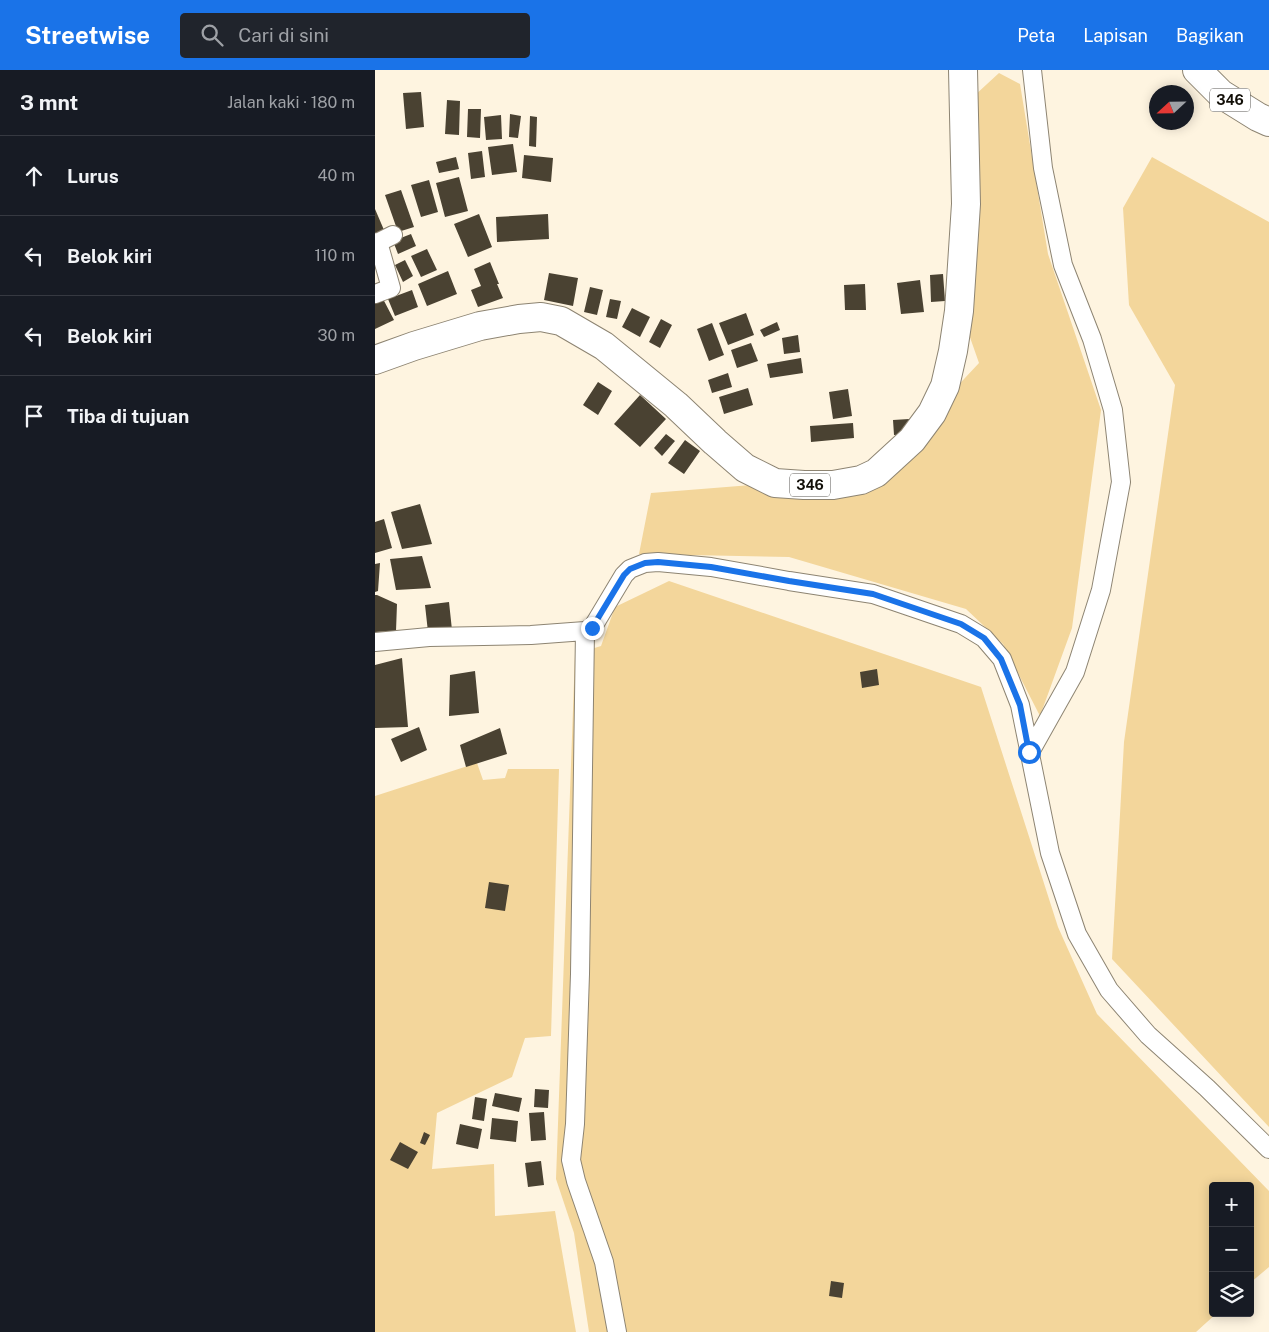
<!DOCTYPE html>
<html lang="id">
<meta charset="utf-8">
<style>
body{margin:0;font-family:"Public Sans",sans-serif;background:#20242c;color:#f1f3f6}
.controls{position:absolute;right:15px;bottom:15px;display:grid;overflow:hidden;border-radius:5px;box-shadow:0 2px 12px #0003}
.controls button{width:45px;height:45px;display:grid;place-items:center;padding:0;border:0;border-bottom:1px solid #363941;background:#171b24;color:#f1f3f6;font:25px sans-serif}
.compass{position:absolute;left:774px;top:15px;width:45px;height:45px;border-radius:50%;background:#171b24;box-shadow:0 2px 12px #0003;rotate:248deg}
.stop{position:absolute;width:15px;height:15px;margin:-11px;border:4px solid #1a73e8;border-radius:50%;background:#fff}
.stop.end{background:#1a73e8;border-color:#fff;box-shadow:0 1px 5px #0008}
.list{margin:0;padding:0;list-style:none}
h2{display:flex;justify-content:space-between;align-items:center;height:65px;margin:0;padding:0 20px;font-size:21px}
h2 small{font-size:16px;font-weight:400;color:#9ea1a6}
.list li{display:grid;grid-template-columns:32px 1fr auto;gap:15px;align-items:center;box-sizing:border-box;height:80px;padding:0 20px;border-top:1px solid #363941}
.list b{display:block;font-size:19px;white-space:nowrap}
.list em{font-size:16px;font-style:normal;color:#9ea1a6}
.icon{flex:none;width:28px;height:28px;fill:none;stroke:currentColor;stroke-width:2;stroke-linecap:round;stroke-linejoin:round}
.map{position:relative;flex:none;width:894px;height:1262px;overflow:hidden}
header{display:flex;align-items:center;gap:30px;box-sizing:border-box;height:70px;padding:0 25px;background:#1a73e8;color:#fff}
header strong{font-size:24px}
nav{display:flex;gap:28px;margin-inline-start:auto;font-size:18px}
.search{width:350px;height:45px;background:#20242c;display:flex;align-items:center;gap:12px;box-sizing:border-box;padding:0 18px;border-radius:5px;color:#9ea1a6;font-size:19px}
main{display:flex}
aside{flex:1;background:#171b24}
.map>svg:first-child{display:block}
.green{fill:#f3d69b}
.building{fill:#4a4232}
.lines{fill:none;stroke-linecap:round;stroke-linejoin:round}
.minor-casing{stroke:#8d8472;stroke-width:20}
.primary-casing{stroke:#8d8472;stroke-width:30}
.minor{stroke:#fff;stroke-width:18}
.primary{stroke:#fff;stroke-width:28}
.route{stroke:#1a73e8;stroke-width:6}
.labels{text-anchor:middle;stroke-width:5;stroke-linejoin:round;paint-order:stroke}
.shield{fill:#fff;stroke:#595752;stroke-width:1}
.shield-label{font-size:14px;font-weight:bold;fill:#120f08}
</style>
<header>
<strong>Streetwise</strong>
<div class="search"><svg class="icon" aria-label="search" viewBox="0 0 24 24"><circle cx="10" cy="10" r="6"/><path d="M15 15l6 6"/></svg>Cari di sini</div>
<nav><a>Peta</a><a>Lapisan</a><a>Bagikan</a></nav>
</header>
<main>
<aside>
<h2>3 mnt<small>Jalan kaki · 180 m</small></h2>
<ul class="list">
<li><svg class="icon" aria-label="ahead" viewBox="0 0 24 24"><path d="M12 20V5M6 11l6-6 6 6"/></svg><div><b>Lurus</b></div><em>40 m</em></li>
<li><svg class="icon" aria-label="left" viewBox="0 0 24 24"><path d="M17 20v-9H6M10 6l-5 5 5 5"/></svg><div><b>Belok kiri</b></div><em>110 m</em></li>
<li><svg class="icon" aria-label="left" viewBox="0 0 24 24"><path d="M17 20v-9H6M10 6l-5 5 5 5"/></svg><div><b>Belok kiri</b></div><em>30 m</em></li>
<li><svg class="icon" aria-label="arrive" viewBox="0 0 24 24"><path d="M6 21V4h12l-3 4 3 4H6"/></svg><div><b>Tiba di tujuan</b></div></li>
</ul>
</aside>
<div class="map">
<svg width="894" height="1262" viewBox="0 0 894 1262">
<rect width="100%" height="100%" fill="#fef4e0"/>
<path class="green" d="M624,3L645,14L673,184L726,340L697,558L665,646L628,574L591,539L414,487L264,484L276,423L400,413L501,403L604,293L584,236L599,26Z
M777,87L894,152V1057L737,889L749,672L800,315L754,235L748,138Z
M294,511L606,617L683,857L722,944L894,1121V1197L875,1213V1116H838V1243H842L821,1262H214L199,1163L181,1109L200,584L226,576L240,537Z
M102,693L108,710L130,708L133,699H184L176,966L150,968L137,1007L62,1043L57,1099L119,1094L120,1146L180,1141L201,1262H0V726Z"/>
<path class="building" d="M46,22L49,57L31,59L28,23Z
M72,30L85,31L84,65L70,64Z
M93,39H106L105,68L92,67Z
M135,44L146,46L143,68L134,67Z
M126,45L127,69L111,70L109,47Z
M155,46L162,47L161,77L154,76Z
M138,74L142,102L117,105L113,77Z
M107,81L110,107L96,109L93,83Z
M149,85L178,88L176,112L147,108Z
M81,87L84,99L64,103L61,92Z
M84,107L93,141L70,147L61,113Z
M54,110L63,142L46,147L36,115Z
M26,120L39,157L23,162L10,125Z
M0,139L9,160L0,164Z
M104,144L117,177L93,187L79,154Z
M173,144L174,169L122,172L121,147Z
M36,164L41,176L23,184L18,171Z
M52,179L62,200L46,207L36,186Z
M30,190L38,206L28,212L20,195Z
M115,192L124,214H122L128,228L103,237L96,220L106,216L99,199Z
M73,201L82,224L52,236L43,214Z
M174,203L203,208L198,236L169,230Z
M568,204L570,231L556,232L555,205Z
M545,210L549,242L526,244L522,213Z
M490,214L491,240H470L469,215Z
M215,217L228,220L222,245L209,242Z
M37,220L43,237L20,246L13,229Z
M7,227L19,250L0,259V230Z
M235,229L246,231L242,249L231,247Z
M257,238L275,247L265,267L247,257Z
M371,243L379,265L353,275L344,253Z
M286,249L297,255L285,278L274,272Z
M402,252L405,260L389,267L385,260Z
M337,253L349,285L334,291L322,259Z
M423,265L425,282L409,284L407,268Z
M376,273L383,291L362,298L356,280Z
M426,288L428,303L395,308L392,294Z
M353,303L357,317L337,323L333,310Z
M223,312L237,321L223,345L208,335Z
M373,318L378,335L349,344L344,327Z
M473,319L477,346L458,349L454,322Z
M265,325L291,349L265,377L239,354Z
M534,349L535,364L519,365L518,350Z
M478,353L479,368L436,372L435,356Z
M291,364L300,371L287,386L279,378Z
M310,370L325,381L309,404L293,393Z
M45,434L57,474L27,479L16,442Z
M9,449L17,478L0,483V452Z
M47,486L56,518L21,520L15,489Z
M5,493L3,521L0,522V494Z
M0,525H2L22,534L21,561L0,562Z
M74,532L77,560L53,562L50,535Z
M27,588L33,657L0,658V595Z
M502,599L504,615L487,618L485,602Z
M100,601L104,643L74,646L75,605Z
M44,657L52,680L26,692L16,669Z
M125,658L132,684L91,697L85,675Z
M114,812L134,815L130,841L110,838Z
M160,1019L174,1020L173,1038L159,1037Z
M120,1023L147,1028L144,1042L117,1036Z
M100,1027L112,1029L109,1051L97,1049Z
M169,1042L171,1070L156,1071L154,1043Z
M117,1048L143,1051L141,1072L115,1069Z
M85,1054L107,1059L103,1079L81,1074Z
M49,1062L55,1065L50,1075L45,1073Z
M25,1072L43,1082L33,1099L15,1090Z
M166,1091L169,1115L153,1117L150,1093Z
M456,1211L469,1213L467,1228L454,1226Z"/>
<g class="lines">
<defs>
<path id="minor" d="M0,174L18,165
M0,224L16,218L3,172
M210,561L205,904L200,1054L196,1090L201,1111L229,1192L242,1262
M0,572L54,567L156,565L210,561L217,558L222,550L249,505L255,499L270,493L283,492L336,497L414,511L498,524L586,554L609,568L627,589L645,635L675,783L702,864L734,920L773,965L832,1018L894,1079
M655,682L700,602L726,520L746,412L738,340L717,269L688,195L668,98L657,0"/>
<path id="primary" d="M822,0L846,24L883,47L894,52
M0,290L39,276L105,256L144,249L166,247L186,251L229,276L301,335L340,372L370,398L400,413L429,415H458L486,410L501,403L537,370L557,343L570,316L578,281L584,241L591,134L588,0"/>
</defs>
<use href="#minor" class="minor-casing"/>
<use href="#primary" class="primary-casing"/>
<use href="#minor" class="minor"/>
<use href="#primary" class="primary"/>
</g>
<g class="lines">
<path class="route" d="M217,558L249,505L255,499L270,493L283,492L336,497L414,511L498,524L586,554L609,568L626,589L645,635L654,682"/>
</g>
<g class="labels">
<g class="shield">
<rect x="835" y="18.5" width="40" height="23" rx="4"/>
<rect x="415" y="403.5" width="40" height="23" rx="4"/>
</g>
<g class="shield-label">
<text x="855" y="35">346</text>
<text x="435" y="420">346</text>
</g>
</g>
</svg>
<div class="controls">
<button>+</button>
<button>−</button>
<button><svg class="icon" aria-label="layers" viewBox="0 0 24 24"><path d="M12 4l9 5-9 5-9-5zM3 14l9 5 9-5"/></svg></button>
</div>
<svg class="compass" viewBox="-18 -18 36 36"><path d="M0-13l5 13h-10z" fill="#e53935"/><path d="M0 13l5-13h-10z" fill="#9ea1a6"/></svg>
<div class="stop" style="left:654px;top:682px"></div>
<div class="stop end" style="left:217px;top:558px"></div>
</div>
</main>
